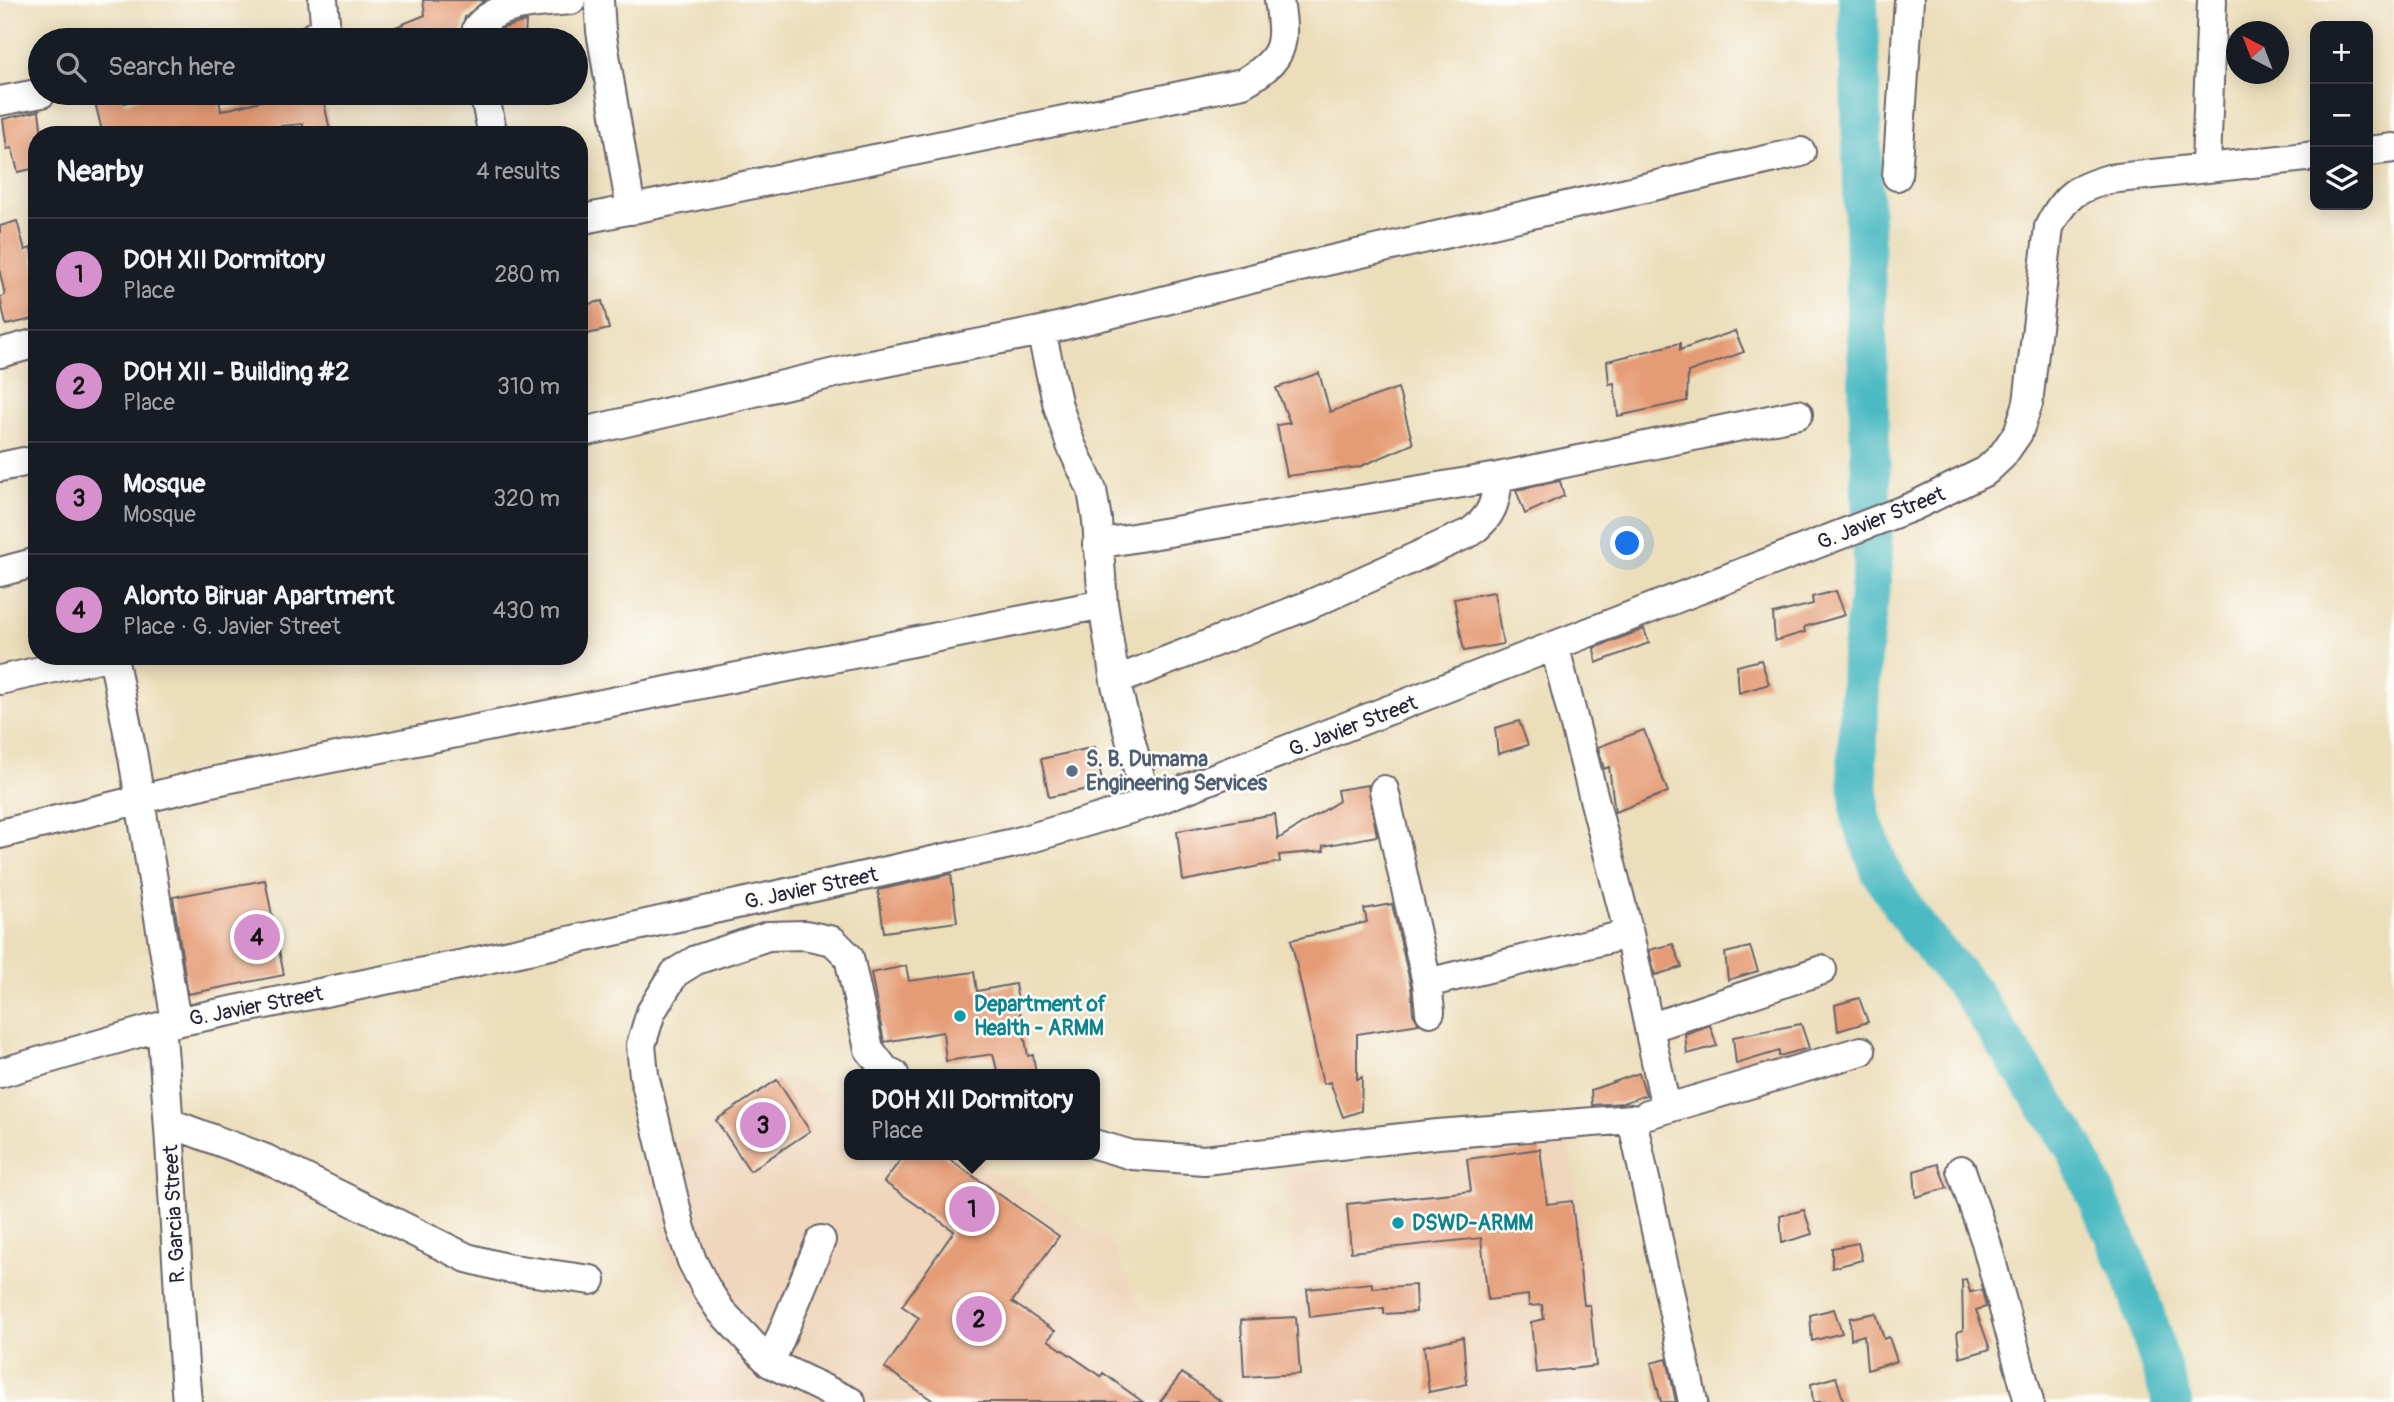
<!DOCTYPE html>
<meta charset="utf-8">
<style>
body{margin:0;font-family:Pangolin,sans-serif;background:#20242c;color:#f1f3f6}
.controls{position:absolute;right:21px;top:21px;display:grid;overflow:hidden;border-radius:14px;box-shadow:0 4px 18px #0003}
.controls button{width:63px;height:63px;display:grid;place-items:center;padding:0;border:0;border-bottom:2px solid #363941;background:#171b24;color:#f1f3f6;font:35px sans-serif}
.compass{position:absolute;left:2226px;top:21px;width:63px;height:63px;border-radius:50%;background:#171b24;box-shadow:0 4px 18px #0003;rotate:318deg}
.you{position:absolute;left:1628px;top:544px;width:24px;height:24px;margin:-18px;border:5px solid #fff;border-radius:50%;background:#1a73e8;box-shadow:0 0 0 10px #1a73e833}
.badge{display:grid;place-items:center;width:46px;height:46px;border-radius:50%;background:#d690ce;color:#111;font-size:23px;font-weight:700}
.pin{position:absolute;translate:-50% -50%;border:4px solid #fff;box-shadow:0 2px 7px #0006}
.popup{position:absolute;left:844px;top:1069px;width:256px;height:91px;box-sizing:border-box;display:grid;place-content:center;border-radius:14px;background:#171b24;filter:drop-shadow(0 2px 5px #0005);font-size:23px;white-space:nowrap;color:#9ea1a6}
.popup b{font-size:26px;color:#f1f3f6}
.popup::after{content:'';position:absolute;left:50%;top:100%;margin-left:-14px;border:14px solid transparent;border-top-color:#171b24}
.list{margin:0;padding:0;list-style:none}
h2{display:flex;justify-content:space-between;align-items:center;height:91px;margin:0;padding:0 28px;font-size:30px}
h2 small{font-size:23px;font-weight:400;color:#9ea1a6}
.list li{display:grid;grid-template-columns:46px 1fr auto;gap:21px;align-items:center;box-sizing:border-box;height:112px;padding:0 28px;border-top:2px solid #363941}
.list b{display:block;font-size:26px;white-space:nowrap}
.list p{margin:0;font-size:23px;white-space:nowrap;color:#9ea1a6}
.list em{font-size:23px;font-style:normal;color:#9ea1a6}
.icon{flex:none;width:38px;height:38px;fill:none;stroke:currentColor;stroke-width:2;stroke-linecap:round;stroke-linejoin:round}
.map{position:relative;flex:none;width:2394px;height:1402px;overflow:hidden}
.search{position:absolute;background:#171b24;box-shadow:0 4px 18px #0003;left:28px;top:28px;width:560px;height:77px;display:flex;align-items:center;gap:18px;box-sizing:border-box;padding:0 24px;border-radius:38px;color:#9ea1a6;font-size:26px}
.panel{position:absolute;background:#171b24;box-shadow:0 4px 18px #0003;left:28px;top:126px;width:560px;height:539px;border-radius:28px}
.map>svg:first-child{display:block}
.built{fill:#efd6bc}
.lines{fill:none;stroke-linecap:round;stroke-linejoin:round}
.river{stroke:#4bbac2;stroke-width:40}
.building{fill:#e59b74}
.minor-casing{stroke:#696468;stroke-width:32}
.minor{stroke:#fff;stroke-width:28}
.service-dot{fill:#5c6f8a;stroke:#fdfcf7;stroke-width:2.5}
.culture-dot{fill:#0f9aa8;stroke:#fdfcf7;stroke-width:2.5}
.labels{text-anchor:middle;stroke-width:5;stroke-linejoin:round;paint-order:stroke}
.street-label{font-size:21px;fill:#22223b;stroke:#fdfcf7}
.service-label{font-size:21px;font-weight:bold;fill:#4e5e75;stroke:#fdfcf7;text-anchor:start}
.culture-label{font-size:21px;font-weight:bold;fill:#0d838f;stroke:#fdfcf7;text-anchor:start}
</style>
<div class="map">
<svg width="2394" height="1402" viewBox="0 0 2394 1402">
<rect width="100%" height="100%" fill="#fdfcf7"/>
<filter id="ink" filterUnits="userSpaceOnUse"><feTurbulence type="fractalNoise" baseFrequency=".0143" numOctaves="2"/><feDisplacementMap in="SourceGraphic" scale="14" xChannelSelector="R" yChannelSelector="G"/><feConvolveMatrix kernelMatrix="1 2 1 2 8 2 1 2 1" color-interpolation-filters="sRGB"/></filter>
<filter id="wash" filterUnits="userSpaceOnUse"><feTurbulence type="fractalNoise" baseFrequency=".00686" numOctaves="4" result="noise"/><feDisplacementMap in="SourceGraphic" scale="28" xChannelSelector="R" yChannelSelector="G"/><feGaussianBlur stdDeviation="1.57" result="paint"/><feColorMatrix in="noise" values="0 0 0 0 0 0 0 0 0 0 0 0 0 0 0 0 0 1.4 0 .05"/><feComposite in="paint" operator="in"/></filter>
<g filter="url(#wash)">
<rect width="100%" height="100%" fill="#ecdebb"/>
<path class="built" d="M779,1076L849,1100L850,1155H968L1111,1243L1143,1312L1194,1316L1298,1301L1286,1173L1568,1141L1608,1370L1643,1367L1653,1402H661L696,1318L672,1267L641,1172Z"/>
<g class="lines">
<path class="river" d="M1858,0L1873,564L1861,658L1857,766L1861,819L1882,874L1917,928L1969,989L2075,1148L2134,1280L2172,1402"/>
</g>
<g id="blocks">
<path class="building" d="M423,0H485L465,17L460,40H364L425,15Z
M526,21L525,40H493V35L503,28Z
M115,93H122L125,103L153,93H218L221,111L292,93H322L331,135H304L303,124L259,128L260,135H103L94,98Z
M39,111L42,135H37V168L18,172L12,148L7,149L3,119Z
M17,221L25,250L31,248L37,286V318L6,325L0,297L5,295L0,273V226Z
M602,301L609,329L579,336V306Z
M1735,331L1744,352L1688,372L1687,401L1618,416L1614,383L1609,384L1607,361L1680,343V350Z
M1319,373L1330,412L1398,388L1413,444L1359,467L1287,476L1277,425L1290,423L1276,388Z
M1560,481L1564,496L1525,514L1516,490Z
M1836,591L1845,615L1804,627L1805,632L1775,641L1773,614L1813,604L1812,597Z
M1494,592L1503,644L1464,651L1454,599Z
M1644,629L1649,643L1596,663L1594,648Z
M1761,660L1769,684L1739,693L1737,666Z
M1519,721L1528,745L1498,754L1495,728Z
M1644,730L1668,792L1615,812L1609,767L1604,769L1598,747Z
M1095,747L1103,786L1049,797L1041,759Z
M1368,785L1377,836L1323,846L1324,851L1279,855L1280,862L1183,881L1177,831L1275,814L1278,839L1339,801L1337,790Z
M951,874L957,922L884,932L878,890Z
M265,880L284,975L188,994L173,897Z
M1392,904L1411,986L1413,1014L1419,1024L1357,1034V1079L1362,1077L1361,1111L1343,1117L1330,1082L1323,1084L1291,940L1367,922L1364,909Z
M1673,944L1682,967L1655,975L1649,950Z
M1750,947L1758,971L1728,980L1725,953Z
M906,966L909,981L974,972L977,991L1015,984L1028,1056L1033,1055L1036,1074H998L993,1054L946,1061L943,1032L884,1042L871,973Z
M1859,998L1868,1022L1838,1031L1835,1005Z
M1801,1024L1809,1048L1779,1056V1051L1736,1064L1733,1037Z
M1710,1025L1717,1046L1687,1054L1685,1034Z
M1639,1073L1646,1095L1623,1103L1592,1105L1591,1090Z
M777,1080L810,1131L750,1171L716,1120Z
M1540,1149L1547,1204L1572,1201L1584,1305H1590L1596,1366L1536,1373L1531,1322L1544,1319L1542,1305L1529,1306L1528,1295L1488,1300L1481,1238L1351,1252L1347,1204L1471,1191L1467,1159Z
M904,1155H943L1059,1236L1012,1302L1055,1331L1048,1340L1101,1376L1103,1373L1143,1402H935L885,1368L919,1318L902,1306L954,1231L884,1182Z
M1938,1164L1947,1188L1916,1197L1914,1171Z
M1804,1210L1812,1234L1782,1243L1780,1216Z
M1858,1243L1862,1260L1832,1268V1248Z
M1966,1279L1970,1292L1982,1290L1986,1307L1976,1310L1990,1349L1960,1358L1957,1332L1963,1330L1962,1280Z
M1372,1283V1288L1415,1285L1416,1312L1384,1314V1308L1310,1317L1307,1289Z
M1834,1309L1842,1333L1812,1341L1810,1315Z
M1876,1313L1884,1339L1889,1337L1897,1361L1867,1370L1864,1335L1851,1339L1850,1318Z
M1296,1317L1300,1374L1244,1377L1241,1320Z
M1463,1337L1467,1384L1429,1392L1424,1346Z
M1667,1359L1676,1402H1661L1651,1363Z
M1182,1373L1222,1402H1160Z
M1836,1377L1844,1402H1813L1811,1384Z"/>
</g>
</g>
<g filter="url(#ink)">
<use href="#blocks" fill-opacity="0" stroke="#696468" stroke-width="2"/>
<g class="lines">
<defs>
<path id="minor" d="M599,0L601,31L631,210
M308,40L322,31L325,21L323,0
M476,40L477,28C497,2 541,3 571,0
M484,93L493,135
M0,101L42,93
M2368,151L2394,148
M2206,165L2212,0
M1897,176L1909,0
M579,220L1243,83C1284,59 1286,46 1279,0
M1041,331L1058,406L1071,445L1092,490L1097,520L1103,604L1115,681L1147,804
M0,353L37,343
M579,433L852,369L1041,331L1279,272L1801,152
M0,467L24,462
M1097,544L1498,477L1798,414
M0,572L37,562
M1555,648L1629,934L1666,1108
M113,656L133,757L176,1022
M0,680L108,656
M1115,681L1309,605L1471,532C1492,516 1496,503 1498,477
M1384,790L1427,983L1430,1012
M0,834L211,782L1103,604
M1427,983L1629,934
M161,1027C173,1152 176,1277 187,1402
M1649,1028L1822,970
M0,1073L176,1022L469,963L1014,843L1147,804L1914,506L1986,471L2002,456L2018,433L2028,403L2049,227C2065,195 2075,189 2109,179L2315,156
M1648,1114L1861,1051
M170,1123L266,1159L467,1258L506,1268L591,1280
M1094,1144L1132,1155L1204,1160L1438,1134L1632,1119L1693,1402
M1961,1170L1986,1242L2029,1402
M770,1363L821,1240
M851,1402L770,1363L721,1311L707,1290L692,1261L681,1229L644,1075L641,1045L651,1012L675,973L696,960L768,936L805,935L833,941L849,957L869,1049L885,1070L894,1074"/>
</defs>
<use href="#minor" class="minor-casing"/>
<use href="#minor" class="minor"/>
</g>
</g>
<circle class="service-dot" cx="1072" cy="771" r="7"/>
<g class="culture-dot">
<circle cx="960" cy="1016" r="7"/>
<circle cx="1398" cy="1223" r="7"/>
</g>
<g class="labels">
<g class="street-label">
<text transform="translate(1881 518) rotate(-22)" y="7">G. Javier Street</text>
<text transform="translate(1353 726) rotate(-21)" y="7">G. Javier Street</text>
<text transform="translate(811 888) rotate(-12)" y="7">G. Javier Street</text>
<text transform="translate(256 1006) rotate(-11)" y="7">G. Javier Street</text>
<text transform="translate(174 1214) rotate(-93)" y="7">R. Garcia Street</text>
</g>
<g class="service-label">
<text x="1086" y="766">S. B. Dumama<tspan x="1086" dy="24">Engineering Services</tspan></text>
</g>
<g class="culture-label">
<text x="974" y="1011">Department of<tspan x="974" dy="24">Health - ARMM</tspan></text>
<text x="1412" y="1230">DSWD-ARMM</text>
</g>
</g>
</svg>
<div class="controls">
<button>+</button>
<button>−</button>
<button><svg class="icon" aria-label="layers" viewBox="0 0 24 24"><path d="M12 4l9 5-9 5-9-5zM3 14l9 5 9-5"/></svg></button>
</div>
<svg class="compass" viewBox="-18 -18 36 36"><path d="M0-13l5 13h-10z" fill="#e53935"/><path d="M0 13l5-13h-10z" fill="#9ea1a6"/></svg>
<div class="you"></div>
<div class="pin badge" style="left:972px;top:1209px">1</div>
<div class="popup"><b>DOH XII Dormitory</b>Place</div>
<div class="pin badge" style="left:979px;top:1319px">2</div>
<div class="pin badge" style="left:763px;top:1125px">3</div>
<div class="pin badge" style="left:257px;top:937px">4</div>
<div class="search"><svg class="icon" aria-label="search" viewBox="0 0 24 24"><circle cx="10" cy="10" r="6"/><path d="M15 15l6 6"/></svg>Search here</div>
<section class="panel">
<h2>Nearby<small>4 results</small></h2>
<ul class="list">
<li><span class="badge">1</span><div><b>DOH XII Dormitory</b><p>Place</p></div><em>280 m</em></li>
<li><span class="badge">2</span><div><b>DOH XII - Building #2</b><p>Place</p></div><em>310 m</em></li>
<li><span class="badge">3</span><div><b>Mosque</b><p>Mosque</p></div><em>320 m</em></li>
<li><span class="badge">4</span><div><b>Alonto Biruar Apartment</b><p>Place · G. Javier Street</p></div><em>430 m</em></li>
</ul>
</section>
</div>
